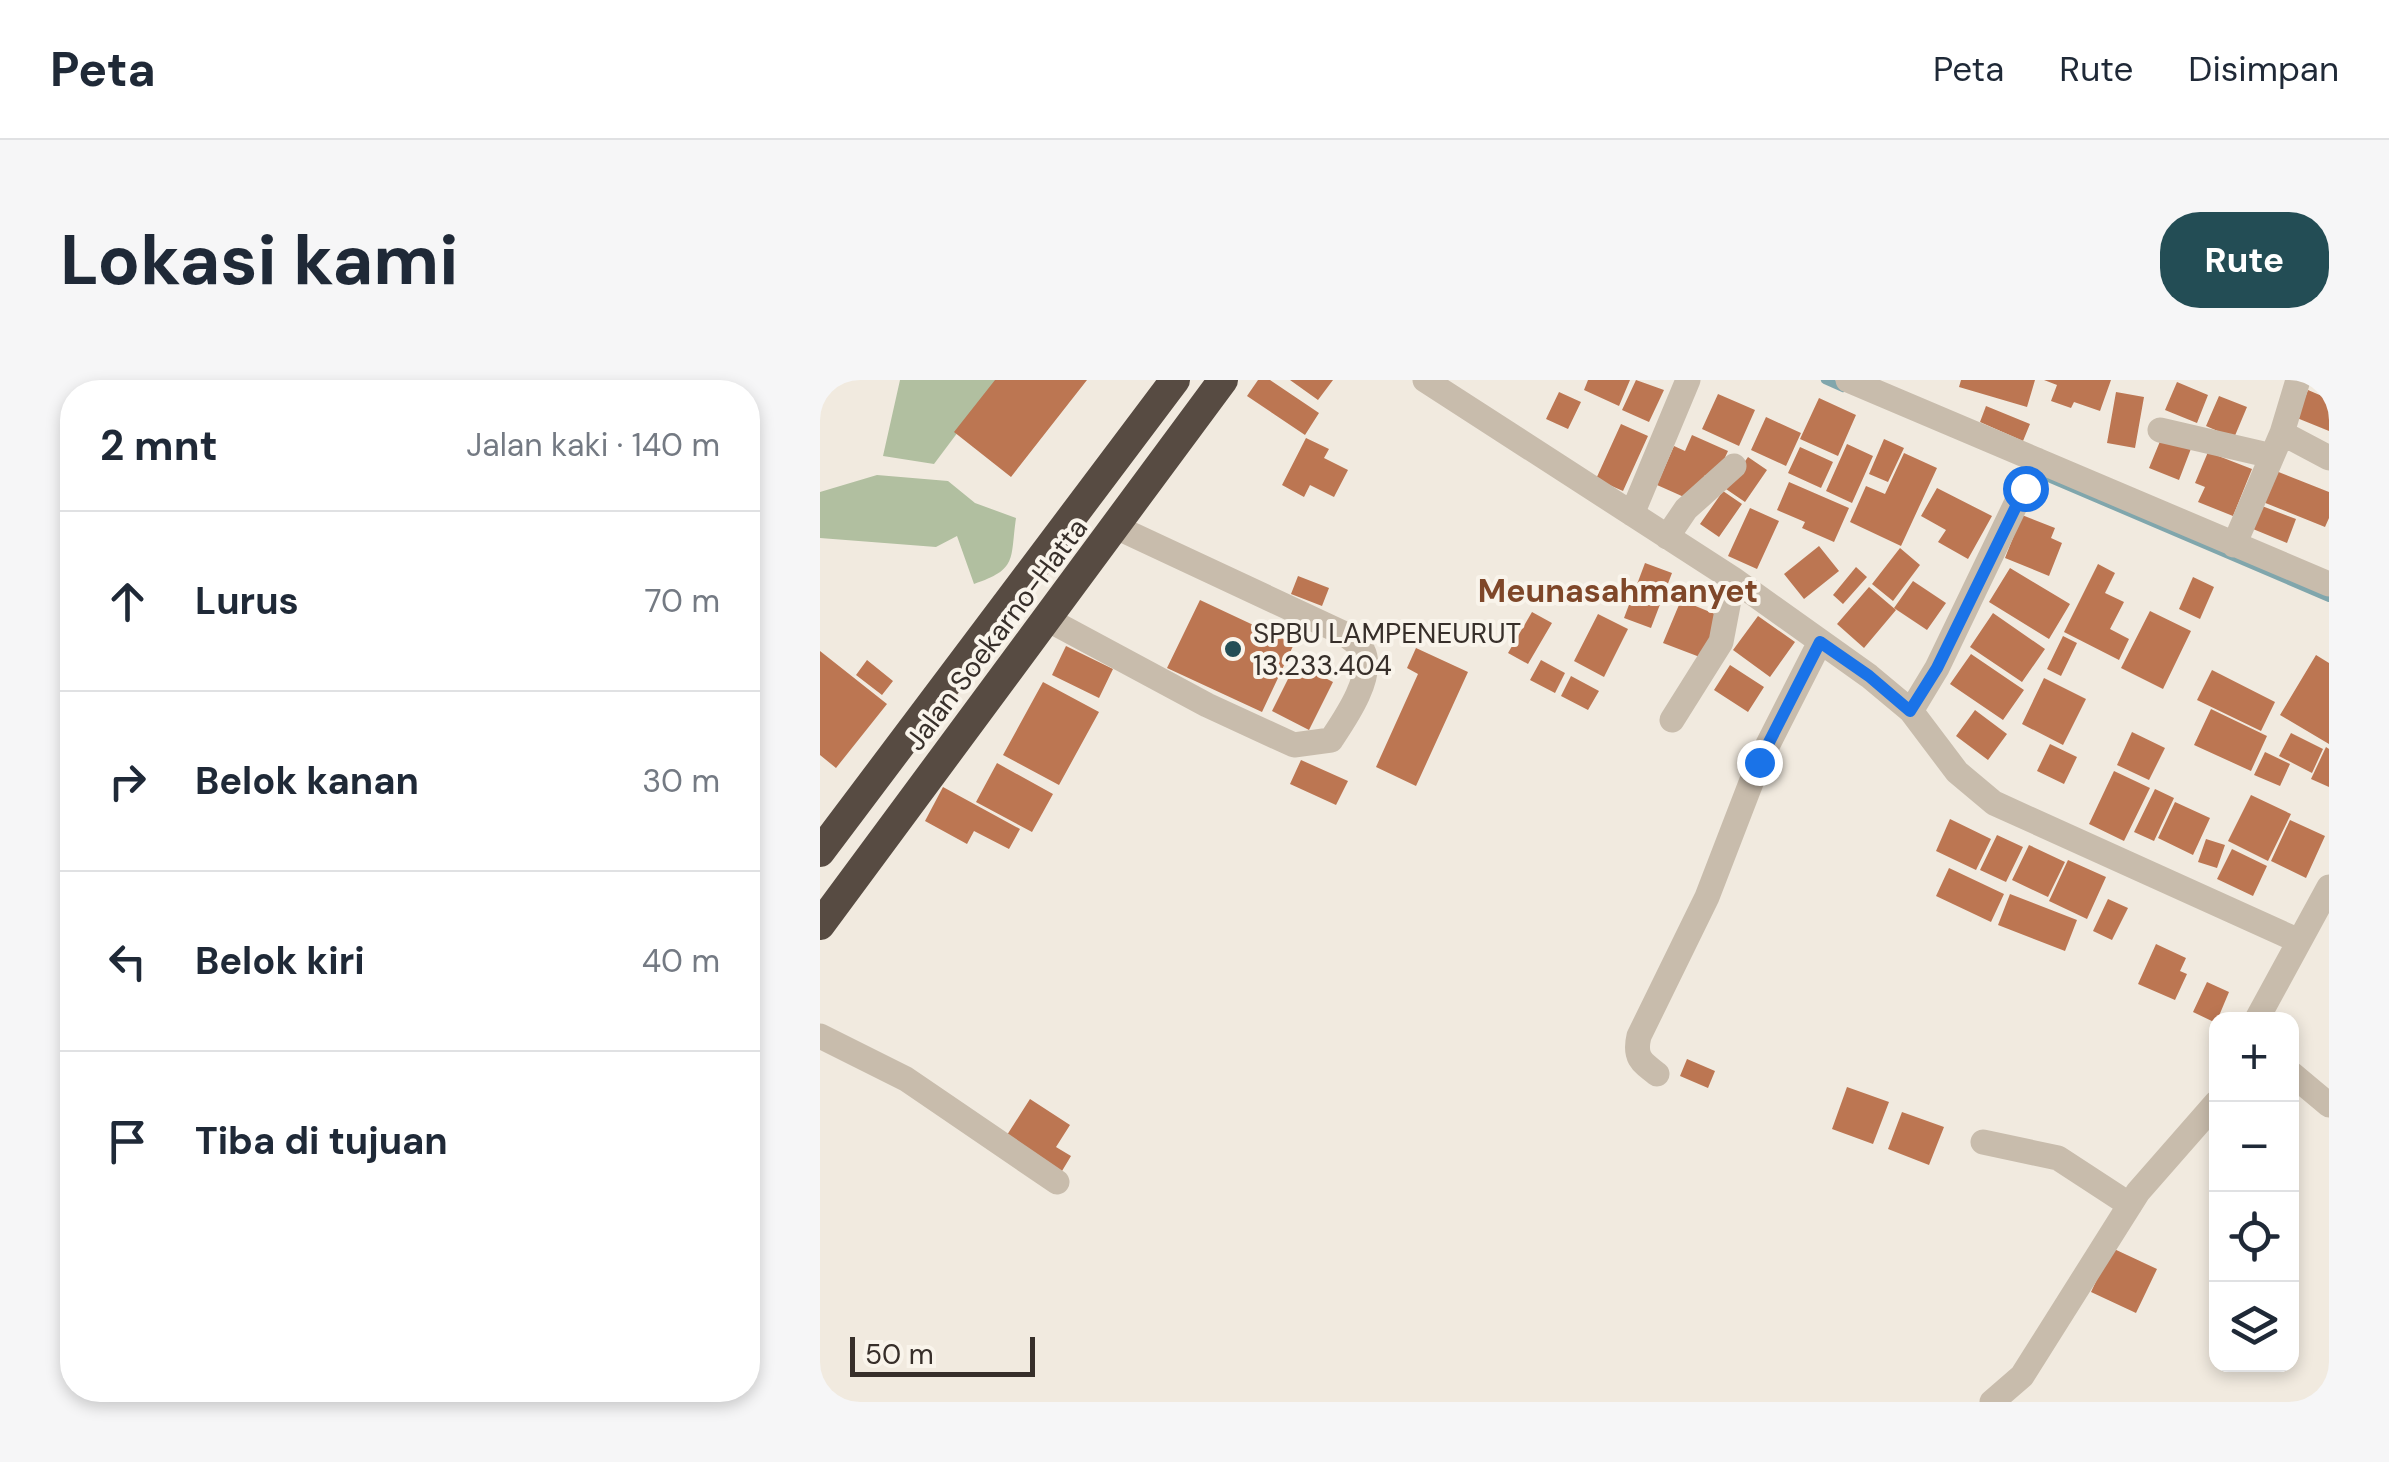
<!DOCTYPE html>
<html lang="id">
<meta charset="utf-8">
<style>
body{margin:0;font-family:"DM Sans",sans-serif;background:#f6f6f7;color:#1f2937}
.controls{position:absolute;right:30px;bottom:30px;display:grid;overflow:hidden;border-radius:20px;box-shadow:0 5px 15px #0003}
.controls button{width:90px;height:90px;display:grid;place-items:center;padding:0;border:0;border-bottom:2px solid #e0e1e3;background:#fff;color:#1f2937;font:50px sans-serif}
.scale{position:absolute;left:30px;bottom:25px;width:185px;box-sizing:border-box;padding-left:10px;border:5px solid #372f2a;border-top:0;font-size:28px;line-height:35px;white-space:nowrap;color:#372f2a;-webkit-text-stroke:8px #f9f4eb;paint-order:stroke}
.stop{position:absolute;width:30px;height:30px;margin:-22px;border:8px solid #1a73e8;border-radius:50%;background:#fff}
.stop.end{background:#1a73e8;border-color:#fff;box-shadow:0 2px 10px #0008}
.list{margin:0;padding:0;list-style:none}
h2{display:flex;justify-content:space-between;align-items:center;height:130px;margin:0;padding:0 40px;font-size:42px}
h2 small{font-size:32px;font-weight:400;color:#747a83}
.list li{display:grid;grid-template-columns:65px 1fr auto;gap:30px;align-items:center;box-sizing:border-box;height:180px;padding:0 40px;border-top:2px solid #e0e1e3}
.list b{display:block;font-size:38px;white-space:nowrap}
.list em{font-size:32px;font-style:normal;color:#747a83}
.icon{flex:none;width:55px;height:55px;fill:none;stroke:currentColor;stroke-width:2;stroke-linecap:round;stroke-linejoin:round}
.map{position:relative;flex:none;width:1509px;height:1022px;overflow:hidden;border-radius:40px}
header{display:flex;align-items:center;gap:60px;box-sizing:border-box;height:140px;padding:0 50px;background:#fff;border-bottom:2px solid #e0e1e3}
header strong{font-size:48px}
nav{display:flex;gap:55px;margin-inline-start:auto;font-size:35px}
.intro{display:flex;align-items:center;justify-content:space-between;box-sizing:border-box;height:240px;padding:0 60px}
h1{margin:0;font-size:70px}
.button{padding:25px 45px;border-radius:40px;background:#234d55;color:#fff;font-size:35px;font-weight:700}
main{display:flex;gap:60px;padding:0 60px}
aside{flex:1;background:#fff;border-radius:40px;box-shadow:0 5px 15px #0003}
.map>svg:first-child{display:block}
.green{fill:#b1bfa0}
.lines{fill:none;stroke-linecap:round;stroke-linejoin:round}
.stream{stroke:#80a6ac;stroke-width:8}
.building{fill:#bc7652}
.minor{stroke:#c8bcac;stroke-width:25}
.highway{stroke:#574b42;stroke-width:30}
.route{stroke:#1a73e8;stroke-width:12}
.poi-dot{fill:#234d55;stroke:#f9f4eb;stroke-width:4}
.labels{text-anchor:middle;stroke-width:8;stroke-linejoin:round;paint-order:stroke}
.poi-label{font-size:28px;fill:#372f2a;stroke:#f9f4eb;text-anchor:start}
.street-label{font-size:28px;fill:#372f2a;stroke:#f9f4eb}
.quarter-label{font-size:32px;font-weight:bold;fill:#7f4729;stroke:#f9f4eb}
</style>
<header>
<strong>Peta</strong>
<nav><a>Peta</a><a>Rute</a><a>Disimpan</a></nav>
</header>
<div class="intro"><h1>Lokasi kami</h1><a class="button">Rute</a></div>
<main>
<aside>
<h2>2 mnt<small>Jalan kaki · 140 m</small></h2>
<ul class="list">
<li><svg class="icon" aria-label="ahead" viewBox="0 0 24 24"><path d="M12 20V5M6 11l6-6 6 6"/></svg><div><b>Lurus</b></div><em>70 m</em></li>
<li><svg class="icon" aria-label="right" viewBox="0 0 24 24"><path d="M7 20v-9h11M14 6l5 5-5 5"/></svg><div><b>Belok kanan</b></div><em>30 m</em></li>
<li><svg class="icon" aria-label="left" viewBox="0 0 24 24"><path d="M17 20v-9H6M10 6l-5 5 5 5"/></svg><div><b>Belok kiri</b></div><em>40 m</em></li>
<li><svg class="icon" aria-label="arrive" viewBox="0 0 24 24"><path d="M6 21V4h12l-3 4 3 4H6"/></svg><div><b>Tiba di tujuan</b></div></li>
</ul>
</aside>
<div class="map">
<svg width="1509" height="1022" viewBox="0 0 1509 1022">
<rect width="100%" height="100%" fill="#f1eadf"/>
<path class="green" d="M80,0H177L114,84L63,76Z
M57,95L128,101L155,123L196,138C190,180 198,189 154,204L137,156L116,167L0,158V112Z"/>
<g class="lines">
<path class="stream" d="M1005,0L1023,8
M1219,94L1509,218"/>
</g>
<path class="building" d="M175,0H267L191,97L134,52Z
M438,0H450L499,33L485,55L427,16Z
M470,0H513L498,20Z
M768,0H810L799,26L764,10Z
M816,0L844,10L829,42L802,30Z
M1141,0H1215L1207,27L1139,7Z
M1224,0H1291L1280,31L1254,22L1251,28L1231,21L1237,5Z
M1357,2L1388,15L1377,43L1345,30Z
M1488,10L1509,19V51L1477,38Z
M739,12L761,22L748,49L726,39Z
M1296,12L1324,17L1315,68L1287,63Z
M898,14L935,30L919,66L882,49Z
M1399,16L1427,27L1414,58L1386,46Z
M999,18L1036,35L1018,76L980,59Z
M1166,26L1210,44L1203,61L1160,42Z
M946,37L981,53L966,86L931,70Z
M801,44L828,56L803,111L776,99Z
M1343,54L1372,66L1359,100L1329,88Z
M872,55L908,71L895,99L885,95L873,121L837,105L854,66L865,71Z
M486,58L509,69L504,78L528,90L514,117L490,105L484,117L462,105Z
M1064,59L1084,68L1068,102L1049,94Z
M1027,64L1053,76L1032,123L1006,111Z
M980,67L1013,82L1001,108L968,93Z
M1388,72L1432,89L1413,136L1378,122L1385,107L1375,103Z
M1084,73L1117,88L1081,166L1030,142L1046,106L1065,114Z
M928,77L947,90L925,122L906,109Z
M1456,91L1509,112V138L1505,147L1443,122Z
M969,102L1029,128L1014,162L982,148L985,142L957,130Z
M1117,108L1172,136L1148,179L1118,162L1126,150L1101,136Z
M903,111L922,124L899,157L880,144Z
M1442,126L1476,139L1467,163L1433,149Z
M930,128L959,141L937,189L908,176Z
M1202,135L1235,148L1231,158L1242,163L1229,196L1185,178Z
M999,166L1019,191L984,219L964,194Z
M1080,168L1100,185L1073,221L1052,204Z
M825,183L852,193L831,248L804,238L810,222L807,220L812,206L816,207Z
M1278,184L1295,193L1285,213L1304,222L1290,249L1309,259L1299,280L1244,252Z
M1036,187L1047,197L1023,224L1013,215Z
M1190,188L1250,224L1229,259L1169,222Z
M478,196L509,208L502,226L471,214Z
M1373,197L1394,207L1380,239L1359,229Z
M1093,201L1126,223L1107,250L1074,228Z
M1049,207L1076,230L1044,268L1017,244Z
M380,220L474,264L442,332L347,288Z
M861,220L902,237L885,279L843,263Z
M1330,231L1371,251L1343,309L1301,288Z
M712,232L732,243L708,284L688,273Z
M1173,233L1225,269L1202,302L1150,267Z
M778,234L808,249L784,297L754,281Z
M938,236L975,262L950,297L913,270Z
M1243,256L1257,263L1241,296L1227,289Z
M246,266L293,289L279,318L232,295Z
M596,268L648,292L596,406L556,387L598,294L587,288Z
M0,271L67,324L16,388L0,375Z
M1151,274L1204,310L1183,340L1130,304Z
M1496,275L1509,283V364L1460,335Z
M47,280L73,301L62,315L36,295Z
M721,280L745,293L735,313L710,300Z
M476,283L513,302L489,350L452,331Z
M910,285L944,307L928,332L894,310Z
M1392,290L1455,322L1441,351L1377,320Z
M751,296L779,311L768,330L741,316Z
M1224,298L1266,319L1243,365L1202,344Z
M223,302L279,332L239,405L183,375Z
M1391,329L1447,356L1431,391L1374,365Z
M1155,330L1187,354L1168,380L1136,356Z
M1312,352L1345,368L1329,400L1297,385Z
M1471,353L1503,369L1492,393L1459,376Z
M1230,364L1257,377L1244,404L1217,391Z
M1506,367L1509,369V407L1491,399Z
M1445,372L1470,384L1460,406L1434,395Z
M481,380L528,401L516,425L470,404Z
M177,383L233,414L212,452L156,422Z
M1294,391L1330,408L1304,461L1269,444Z
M123,407L200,449L189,469L154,451L147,464L105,441Z
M1335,409L1354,418L1334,461L1314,452Z
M1431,415L1471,434L1448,481L1408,461Z
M1355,422L1390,438L1373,475L1338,458Z
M1130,439L1171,459L1156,490L1116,471Z
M1470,440L1505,456L1486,498L1451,481Z
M1177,455L1203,467L1186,502L1160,490Z
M1386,459L1405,465L1397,488L1378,482Z
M1209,465L1245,482L1228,517L1192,500Z
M1412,469L1447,486L1433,516L1397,499Z
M1248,480L1286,497L1267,539L1229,521Z
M1129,488L1184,514L1171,542L1116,516Z
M1190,514L1257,540L1245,571L1178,545Z
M1288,519L1308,528L1292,560L1273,551Z
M1336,564L1366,578L1360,591L1367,594L1355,620L1318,604Z
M1387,602L1409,612L1396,643L1373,632Z
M867,679L895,691L888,708L860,696Z
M1027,707L1069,722L1053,764L1012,749Z
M210,719L250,745L236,767L251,776L239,796L187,755Z
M1082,732L1124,747L1109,785L1068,769Z
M1292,868L1337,889L1316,933L1271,912Z"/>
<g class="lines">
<path class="minor" d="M605,0L913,199L1049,296L1091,331L1137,392L1174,423L1479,561
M1028,0L1509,204
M1340,50L1452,76
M1462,53L1509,78
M812,134L868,0
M847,157L866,129L914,86
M1414,165L1462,53L1478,0
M227,239L387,325L474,365L511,360C525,339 555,296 543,271C540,264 530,259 525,254L296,147
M1091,331L1117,288L1217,80
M852,340L901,262L913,199
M1437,639L1509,507
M0,656L86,699L237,802
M837,694C821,682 814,677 819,656L887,517L939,382L1000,262
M1472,694L1509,725
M1163,762L1238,778L1310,825
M1172,1022L1202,996L1318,812L1396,723"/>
<path class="highway" d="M0,472L355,0
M0,545L403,0"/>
</g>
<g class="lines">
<path class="route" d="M939,382L1000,262L1049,296L1090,331L1117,288L1205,108"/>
</g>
<circle class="poi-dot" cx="413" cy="269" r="10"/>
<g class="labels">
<g class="poi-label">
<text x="433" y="263">SPBU LAMPENEURUT<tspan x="433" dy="32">13.233.404</tspan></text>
</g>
<g class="street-label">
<text transform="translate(176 254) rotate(-53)" y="10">Jalan Soekarno-Hatta</text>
</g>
<g class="quarter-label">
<text x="798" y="222">Meunasahmanyet</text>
</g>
</g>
</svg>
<div class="controls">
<button>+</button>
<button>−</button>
<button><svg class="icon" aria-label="locate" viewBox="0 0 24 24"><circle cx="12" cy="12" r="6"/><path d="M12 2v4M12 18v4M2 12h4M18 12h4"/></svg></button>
<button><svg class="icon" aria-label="layers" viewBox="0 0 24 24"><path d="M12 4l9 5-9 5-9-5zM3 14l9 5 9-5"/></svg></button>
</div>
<div class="scale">50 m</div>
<div class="stop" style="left:1205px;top:108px"></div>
<div class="stop end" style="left:939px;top:382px"></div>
</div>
</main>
